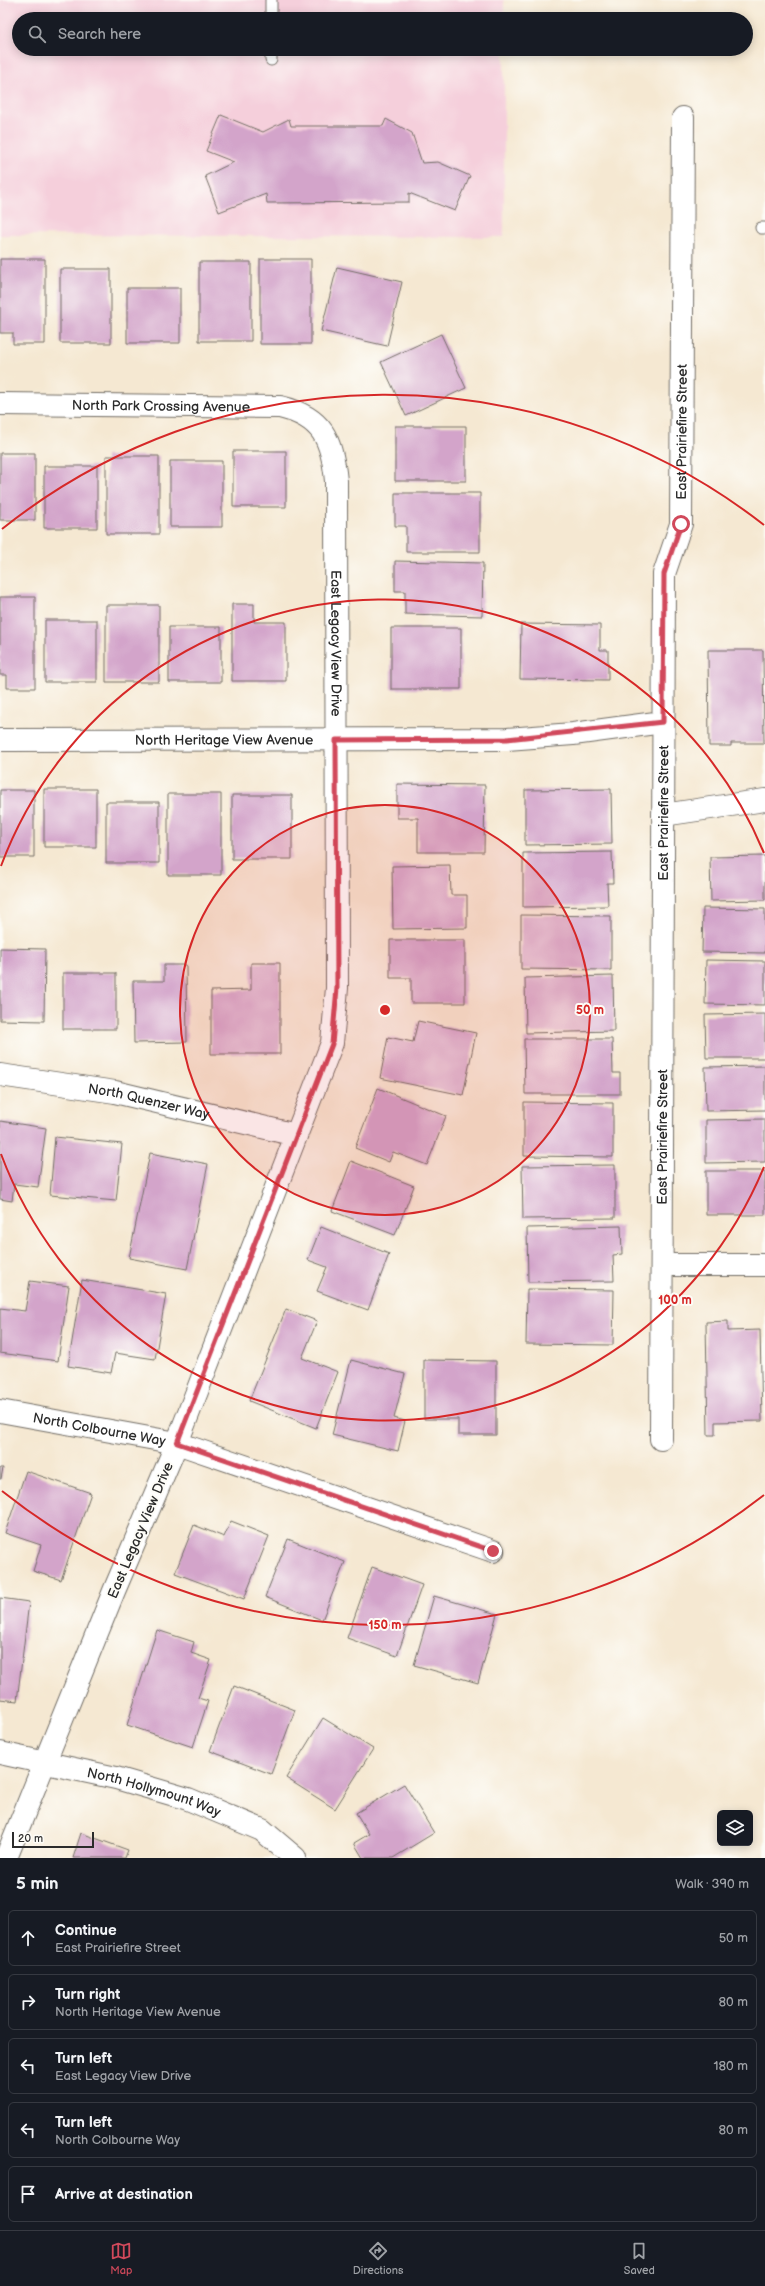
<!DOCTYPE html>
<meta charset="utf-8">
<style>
body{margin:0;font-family:"Balsamiq Sans",sans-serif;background:#242831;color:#f1f3f6}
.controls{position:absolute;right:12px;bottom:12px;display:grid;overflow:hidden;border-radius:6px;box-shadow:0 2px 10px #0003}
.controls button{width:36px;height:36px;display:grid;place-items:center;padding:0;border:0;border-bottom:1px solid #363941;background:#171b24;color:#f1f3f6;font:20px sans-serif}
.scale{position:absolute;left:12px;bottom:10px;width:82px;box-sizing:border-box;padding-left:4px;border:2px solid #2b2b2b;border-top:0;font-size:11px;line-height:14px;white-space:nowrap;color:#2b2b2b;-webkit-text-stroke:3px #fdfcf7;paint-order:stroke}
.stop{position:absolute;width:12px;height:12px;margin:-9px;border:3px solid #d1495b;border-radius:50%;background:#fff}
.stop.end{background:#d1495b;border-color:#fff;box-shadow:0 1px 4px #0008}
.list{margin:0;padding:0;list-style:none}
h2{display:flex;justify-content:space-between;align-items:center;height:52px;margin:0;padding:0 16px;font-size:17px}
h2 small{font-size:13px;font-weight:400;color:#9ea1a6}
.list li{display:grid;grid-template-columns:26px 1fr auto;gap:12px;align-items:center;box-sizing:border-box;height:56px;margin:0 8px 8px;padding:0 8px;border:1px solid #363941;border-radius:6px}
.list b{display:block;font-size:15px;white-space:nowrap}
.list p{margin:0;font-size:13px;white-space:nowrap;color:#9ea1a6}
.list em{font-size:13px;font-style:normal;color:#9ea1a6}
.icon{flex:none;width:22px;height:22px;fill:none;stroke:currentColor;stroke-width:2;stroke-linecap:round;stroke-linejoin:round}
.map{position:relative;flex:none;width:765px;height:1858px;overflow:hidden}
.search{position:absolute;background:#171b24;box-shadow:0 2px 10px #0003;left:12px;right:12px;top:12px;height:44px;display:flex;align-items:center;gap:10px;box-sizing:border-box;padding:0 14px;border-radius:22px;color:#9ea1a6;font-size:15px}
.sheet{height:372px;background:#171b24}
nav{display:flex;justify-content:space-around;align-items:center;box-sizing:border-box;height:56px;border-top:1px solid #363941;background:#171b24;font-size:11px;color:#9ea1a6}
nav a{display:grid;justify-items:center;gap:2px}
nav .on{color:#d1495b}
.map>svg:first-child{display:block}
.built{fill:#f5cfdb}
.building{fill:#d3a4ca}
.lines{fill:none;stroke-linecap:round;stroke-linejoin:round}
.service-casing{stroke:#726d65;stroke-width:13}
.minor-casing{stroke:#726d65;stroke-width:24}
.service{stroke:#fff;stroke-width:11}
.minor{stroke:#fff;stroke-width:22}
.route{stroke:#d1495b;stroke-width:5}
.ring{fill:none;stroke:#d62828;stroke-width:2}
.labels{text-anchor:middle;stroke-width:4;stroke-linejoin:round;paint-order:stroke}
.street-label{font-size:14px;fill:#2b2b2b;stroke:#fdfcf7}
.centre{fill:#d62828;stroke:#fdfcf7;stroke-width:2}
.ring-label{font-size:12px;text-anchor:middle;font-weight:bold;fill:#d62828;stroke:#fdfcf7;stroke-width:4;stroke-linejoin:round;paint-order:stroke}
</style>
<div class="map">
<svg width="765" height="1858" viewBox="0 0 765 1858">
<rect width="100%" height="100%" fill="#fdfcf7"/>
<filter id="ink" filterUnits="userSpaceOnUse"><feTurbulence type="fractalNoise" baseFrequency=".025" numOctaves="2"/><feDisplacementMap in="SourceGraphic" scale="8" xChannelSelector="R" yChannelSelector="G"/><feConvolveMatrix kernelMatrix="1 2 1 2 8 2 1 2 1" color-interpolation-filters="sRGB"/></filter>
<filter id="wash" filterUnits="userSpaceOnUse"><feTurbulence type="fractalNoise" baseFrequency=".012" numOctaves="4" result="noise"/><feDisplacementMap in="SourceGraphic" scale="16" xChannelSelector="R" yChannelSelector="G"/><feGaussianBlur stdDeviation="0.9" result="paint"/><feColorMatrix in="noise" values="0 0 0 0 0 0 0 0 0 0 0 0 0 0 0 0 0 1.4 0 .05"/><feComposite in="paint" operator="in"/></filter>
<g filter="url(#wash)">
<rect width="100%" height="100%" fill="#f5e8d2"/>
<path class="built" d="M0,0H504V19H19V49H504V237L0,235Z"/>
<g id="blocks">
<path class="building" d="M221,115L263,132L289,119L291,126H383L386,119L412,133L422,163L438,162L470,176L455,211L409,193V202L267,203L266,194L219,212L205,176L234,162L206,151Z
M0,259H45V344H13V333H0Z
M260,259H311V344H260Z
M199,262H251V341H199Z
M337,267L402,282L387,346L321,331Z
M60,269H111V343H60Z
M127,288H180V343H127Z
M441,334L466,388L406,416L381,362Z
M395,426H466V481H395Z
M233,451H286V507H233Z
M0,453H35V520H0Z
M106,456H159V534H106Z
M170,461H222V527H170Z
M44,466H97V528H44Z
M395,493H480V552H406V526H395Z
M395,561L483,563L482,616L405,614V591H395Z
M0,597H35V688H7V675H0Z
M232,604H254V622H286V681H232Z
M106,605H159V682H106Z
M45,620H97V682H45Z
M521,624L600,625V650H608V680L520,679Z
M169,627H221V682H169Z
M391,628H461V689H391Z
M708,650H763L764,743H731V746H709Z
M397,784L485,785L484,852H418V818H397Z
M44,789H96V847H44Z
M611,789L612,844L525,845V790Z
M0,790H34V857H0Z
M168,794H221V875H168Z
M232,795H292V859H232Z
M106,802H159V863H106Z
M612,852L613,883H607L608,906L523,907V853Z
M765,856V900L711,901L710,857Z
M450,865L451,895H467V928L393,929L392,866Z
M703,908L765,909V953L702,952Z
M521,915L611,916V970L521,969Z
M390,940H465V1003H411V978H390Z
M0,948L45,949L44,1021L0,1020Z
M706,960L765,961V1005L705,1004Z
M251,963H280V1054H211V991L251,990Z
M164,965H186L187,1042L134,1043L133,981H164Z
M63,973H116V1029H63Z
M613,976L614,1031L526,1033L525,978Z
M765,1014V1058H706L705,1015Z
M418,1021L476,1033L463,1095L380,1078L388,1037L413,1042Z
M524,1039H612L613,1073H620V1094H525Z
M765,1066V1110L706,1111L705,1067Z
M378,1088L446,1116L427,1165L393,1152L389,1162L355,1148Z
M524,1102L613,1103V1157L524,1156Z
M765,1119V1162L706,1163V1120Z
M0,1121L46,1128L38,1187L14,1184L12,1201L0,1199Z
M55,1137L122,1144L116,1201L50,1195Z
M150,1153L208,1164L187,1269L129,1258Z
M351,1161L414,1186L395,1235L332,1211Z
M615,1165V1218L523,1219L522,1166Z
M706,1171H765V1215H706Z
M621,1226L622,1254L613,1255L614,1281L528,1282L527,1228Z
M321,1227L389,1254L368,1310L317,1291L327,1267L308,1260Z
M82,1280L166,1294L155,1359L115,1353L111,1373L68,1366Z
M30,1281L69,1286L58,1361L0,1353V1308L25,1311Z
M527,1289L614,1290L613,1345L526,1344Z
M286,1309L317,1321L302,1358L338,1372L316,1428L249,1401Z
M728,1321V1331L760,1330L762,1421L715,1422V1435H708L706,1322Z
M351,1360L405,1374L394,1418L405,1421L398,1451L332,1435Z
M424,1360L496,1361V1435H458V1419H424Z
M0,1468H3L1,1479H0Z
M26,1471L91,1493L61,1580L33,1571L41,1545L5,1533Z
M231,1521L269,1536L244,1599L175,1573L194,1525L224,1537Z
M288,1539L345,1562L322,1620L265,1597Z
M372,1567L422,1585L397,1656L347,1638Z
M434,1596L497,1614L478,1683L414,1665Z
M0,1598L29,1602L17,1701L0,1699Z
M157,1630L194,1642L191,1653L211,1660L198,1698L208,1701L193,1747L127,1725Z
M234,1686L295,1710L271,1774L210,1751Z
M323,1718L373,1749L335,1809L286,1778Z
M404,1784L434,1833L393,1858H363L354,1843L369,1834L356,1813Z
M81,1833L128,1850L125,1858H73Z"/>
</g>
</g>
<g filter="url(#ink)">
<use href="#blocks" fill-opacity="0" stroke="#726d65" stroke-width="1"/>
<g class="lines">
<defs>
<path id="service" d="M271,0V19
M271,49V60
M761,228H765"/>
<g id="minor">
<path id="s1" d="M0,404L280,407C323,417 332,440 336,481L337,988L332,1043L177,1443L114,1591L6,1858"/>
<path id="s2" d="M0,740L507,739L573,734L663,722"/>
<path d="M663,815L765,800"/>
<path id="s3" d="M0,1075L115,1092L296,1135"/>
<path d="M662,1265H765"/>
<path id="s4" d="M0,1411L177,1443L493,1551"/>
<path id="s5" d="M661,1439L664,574L681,524L683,118"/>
<path id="s6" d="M0,1753L116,1778L188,1799L262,1830L295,1858"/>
</g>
</defs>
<use href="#service" class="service-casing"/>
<use href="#minor" class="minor-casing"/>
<use href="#service" class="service"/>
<use href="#minor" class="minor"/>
</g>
</g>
<g class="lines" filter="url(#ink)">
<path class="route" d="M493,1551L177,1443L332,1044L337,988L336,740L507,739L663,722L664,574L681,524"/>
</g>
<circle cx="385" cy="1010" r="205" fill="#d62828" fill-opacity=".12"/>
<g class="ring">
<circle cx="385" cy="1010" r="205"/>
<path d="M764 1167A410 410 0 0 1 1 1154M1 866A410 410 0 0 1 764 853"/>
<path d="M764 1495A615 615 0 0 1 2 1491M2 529A615 615 0 0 1 764 525"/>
</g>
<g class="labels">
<g class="street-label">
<text dy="5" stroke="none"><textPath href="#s1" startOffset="161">North Park Crossing Avenue</textPath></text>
<text dy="5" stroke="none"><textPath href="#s5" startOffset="1010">East Prairiefire Street</textPath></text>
<text dy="5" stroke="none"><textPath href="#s1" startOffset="544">East Legacy View Drive</textPath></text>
<text dy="5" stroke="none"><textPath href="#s2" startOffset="224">North Heritage View Avenue</textPath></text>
<text dy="5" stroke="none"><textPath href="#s5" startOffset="626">East Prairiefire Street</textPath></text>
<text dy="5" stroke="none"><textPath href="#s3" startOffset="151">North Quenzer Way</textPath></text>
<text dy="5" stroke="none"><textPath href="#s5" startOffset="302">East Prairiefire Street</textPath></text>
<text dy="5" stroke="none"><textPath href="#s4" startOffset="101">North Colbourne Way</textPath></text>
<text transform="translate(140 1530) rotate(-67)" y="5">East Legacy View Drive</text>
<text dy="5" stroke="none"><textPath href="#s6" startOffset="159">North Hollymount Way</textPath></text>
</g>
</g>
<circle cx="385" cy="1010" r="6" class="centre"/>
<g class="ring-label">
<text x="590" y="1014">50 m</text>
<text x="675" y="1304">100 m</text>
<text x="385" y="1629">150 m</text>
</g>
</svg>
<div class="controls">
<button><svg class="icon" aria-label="layers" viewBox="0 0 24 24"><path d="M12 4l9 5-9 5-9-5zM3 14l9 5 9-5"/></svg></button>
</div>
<div class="scale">20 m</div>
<div class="stop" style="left:681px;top:524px"></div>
<div class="stop end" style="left:493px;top:1551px"></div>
<div class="search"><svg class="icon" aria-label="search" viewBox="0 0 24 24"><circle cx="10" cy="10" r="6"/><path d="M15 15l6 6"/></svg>Search here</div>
</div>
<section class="sheet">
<h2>5 min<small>Walk · 390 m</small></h2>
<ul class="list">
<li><svg class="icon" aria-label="ahead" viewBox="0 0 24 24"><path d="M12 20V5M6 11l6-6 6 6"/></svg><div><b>Continue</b><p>East Prairiefire Street</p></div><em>50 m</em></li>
<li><svg class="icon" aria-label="right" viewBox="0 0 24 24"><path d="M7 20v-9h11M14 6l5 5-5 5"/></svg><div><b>Turn right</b><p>North Heritage View Avenue</p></div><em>80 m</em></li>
<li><svg class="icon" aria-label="left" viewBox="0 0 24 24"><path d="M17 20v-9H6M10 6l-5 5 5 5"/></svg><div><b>Turn left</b><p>East Legacy View Drive</p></div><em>180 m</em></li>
<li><svg class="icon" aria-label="left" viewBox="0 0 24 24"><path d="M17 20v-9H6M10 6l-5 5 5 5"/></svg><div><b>Turn left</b><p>North Colbourne Way</p></div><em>80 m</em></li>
<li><svg class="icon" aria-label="arrive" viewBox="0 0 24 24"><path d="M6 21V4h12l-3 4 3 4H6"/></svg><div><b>Arrive at destination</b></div></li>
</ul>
</section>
<nav>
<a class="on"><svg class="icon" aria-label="map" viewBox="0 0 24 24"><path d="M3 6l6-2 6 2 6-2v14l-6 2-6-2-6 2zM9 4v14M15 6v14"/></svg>Map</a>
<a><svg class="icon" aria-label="directions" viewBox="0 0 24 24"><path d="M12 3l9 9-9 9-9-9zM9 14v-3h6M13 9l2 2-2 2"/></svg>Directions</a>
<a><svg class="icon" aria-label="saved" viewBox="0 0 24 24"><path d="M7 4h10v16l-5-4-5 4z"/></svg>Saved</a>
</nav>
